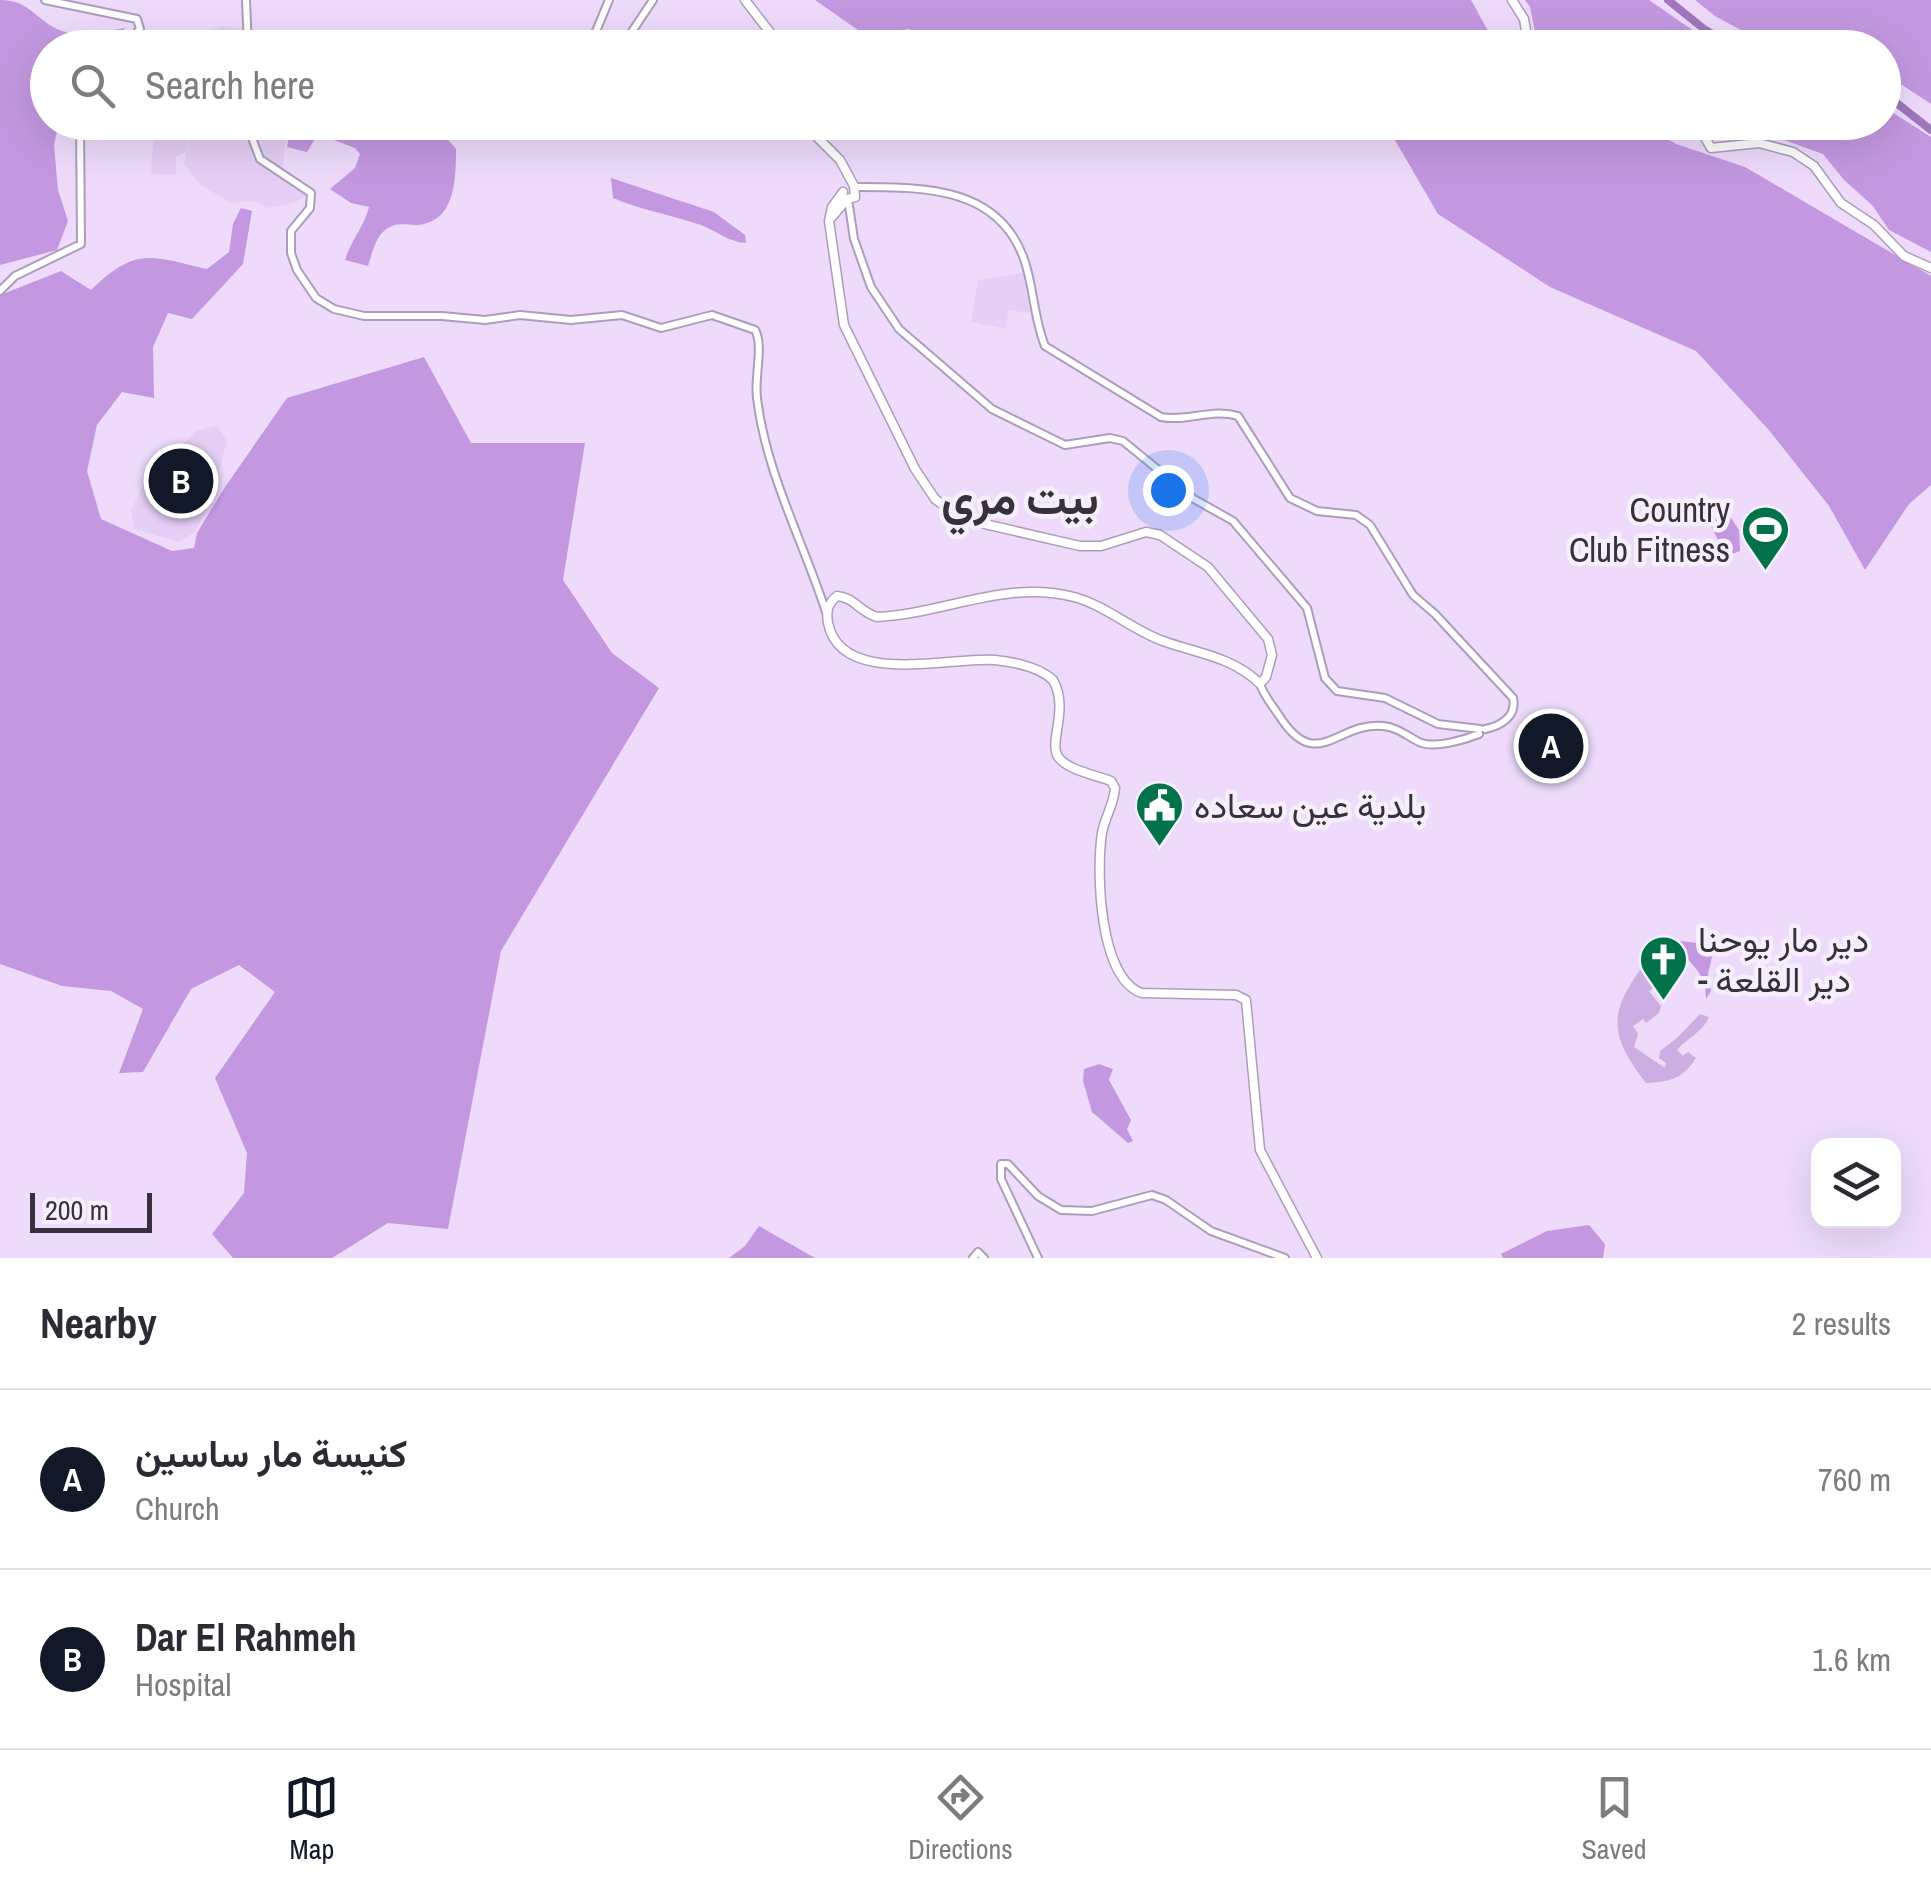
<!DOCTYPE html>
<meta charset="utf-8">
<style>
body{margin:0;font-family:"Archivo Narrow",Vazirmatn,sans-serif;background:#f7f7f7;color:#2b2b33}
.controls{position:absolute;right:30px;bottom:30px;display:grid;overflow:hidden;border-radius:20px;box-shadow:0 10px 40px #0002}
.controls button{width:90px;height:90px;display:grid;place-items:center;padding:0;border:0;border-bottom:2px solid #e1e1e2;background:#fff;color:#2b2b33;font:50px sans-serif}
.scale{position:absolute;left:30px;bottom:25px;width:122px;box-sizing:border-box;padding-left:10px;border:5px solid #38313d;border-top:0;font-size:28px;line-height:35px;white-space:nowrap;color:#38313d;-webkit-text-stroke:8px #f5eefb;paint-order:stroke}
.you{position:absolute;left:1168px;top:490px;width:35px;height:35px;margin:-25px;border:8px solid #fff;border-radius:50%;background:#1a73e8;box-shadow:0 0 0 15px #1a73e833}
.badge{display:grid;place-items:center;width:65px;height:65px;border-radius:50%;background:#111827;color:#fff;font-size:32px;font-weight:700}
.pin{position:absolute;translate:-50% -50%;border:5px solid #fff;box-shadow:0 2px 10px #0006}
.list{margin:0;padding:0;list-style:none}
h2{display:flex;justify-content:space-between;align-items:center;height:130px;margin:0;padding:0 40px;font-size:42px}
h2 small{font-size:32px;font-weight:400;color:#7c7c81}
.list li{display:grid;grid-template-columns:65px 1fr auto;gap:30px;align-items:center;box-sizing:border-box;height:180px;padding:0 40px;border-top:2px solid #e1e1e2}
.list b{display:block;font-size:38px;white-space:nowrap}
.list p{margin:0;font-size:32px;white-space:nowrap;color:#7c7c81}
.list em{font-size:32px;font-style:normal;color:#7c7c81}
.icon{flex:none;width:55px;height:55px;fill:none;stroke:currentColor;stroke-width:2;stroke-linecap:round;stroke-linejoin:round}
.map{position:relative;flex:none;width:1931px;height:1258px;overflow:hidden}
.search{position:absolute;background:#fff;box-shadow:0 10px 40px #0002;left:30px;right:30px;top:30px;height:110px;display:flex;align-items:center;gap:25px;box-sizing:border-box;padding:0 35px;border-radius:55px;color:#7c7c81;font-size:38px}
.sheet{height:490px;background:#fff}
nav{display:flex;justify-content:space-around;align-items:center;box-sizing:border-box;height:140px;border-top:2px solid #e1e1e2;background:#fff;font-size:28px;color:#7c7c81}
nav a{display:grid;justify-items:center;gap:5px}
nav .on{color:#111827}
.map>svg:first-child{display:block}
.built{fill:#e5cff6}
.green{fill:#ccaee2}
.forest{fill:#c398e1}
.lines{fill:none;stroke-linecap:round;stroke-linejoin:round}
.river{stroke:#a177be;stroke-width:8}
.tertiary-casing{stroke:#ae9cbb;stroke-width:10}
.secondary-casing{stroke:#ae9cbb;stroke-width:11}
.tertiary{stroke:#fff;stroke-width:6}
.secondary{stroke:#fff;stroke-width:8}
.labels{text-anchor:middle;stroke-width:9;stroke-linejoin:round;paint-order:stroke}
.poi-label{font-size:35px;fill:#38313d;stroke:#f5eefb;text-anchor:start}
.district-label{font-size:45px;font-weight:bold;fill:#38313d;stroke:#f5eefb}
</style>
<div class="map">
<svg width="1931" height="1258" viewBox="0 0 1931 1258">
<rect width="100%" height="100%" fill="#eedbfc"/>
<path class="built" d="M222,26L243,29L244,38L224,47H186L198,30L203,33Z
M155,123H190L186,152L176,157V173L173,175L152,174L151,171Z
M192,123H245L260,160L308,195L294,203L267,208L256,201L231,203L201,185L184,164Z
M250,123H288L282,171L266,161Z
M1023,273L1030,313L1009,310L1005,329L971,322L978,280Z
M217,425L227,441L213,495L196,531L179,542L134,529L131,511L159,451L182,445L197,431Z"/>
<path class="green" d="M1662,945L1684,970L1649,991L1661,1006L1659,1013L1646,1023L1643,1019L1633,1026L1638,1034L1634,1047L1665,1068L1666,1063L1659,1058L1660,1051L1677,1038L1700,1014L1709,1017C1703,1032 1687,1038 1677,1050L1683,1056L1688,1052L1696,1058C1683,1078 1671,1082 1646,1083C1598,1022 1617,1003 1656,947Z"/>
<path class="forest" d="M0,0C32,0 36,22 62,31C81,37 106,31 125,28L111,47L48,48V122L59,123L54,145L58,190L68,221L57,250L0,265Z
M815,0H1471L1497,47H970L908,29L868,37Z
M1525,0H1649L1717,47H1546L1537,41L1530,7Z
M1695,0H1931V104L1884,73V48L1772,47L1715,16Z
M1884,107L1931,137V252L1889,230L1873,206L1844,180L1823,154L1770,135H1720L1710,123L1884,122Z
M291,123H400L406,128L426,123L441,131L456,149C456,175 456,217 424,224C414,227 402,222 392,226C376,232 373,251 368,266L345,260C351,240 364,227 369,207L351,203L330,189L355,168L360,154L355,148L318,134L307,152L287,147Z
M1385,123H1641L1676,144L1745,167L1931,276V485L1909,504L1865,570L1829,506L1768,429L1696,351L1550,287L1438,214Z
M611,178L714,212L745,235L746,243C728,242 717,231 701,225C671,215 642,210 613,198Z
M241,208L252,211L243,264L192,319L168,313L153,347L154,398L122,392L97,425L87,471L101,519L172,551L194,548L197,533L225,487L287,398L424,357L471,443H585L563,580L612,653L659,688L501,951L448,1229L388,1223L332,1258H233L212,1234L244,1193L247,1153L215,1078L275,992L239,965L191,989L143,1072L119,1073L143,1009L111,991L62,986L0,964V295L61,271L91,290C136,246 151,256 207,269L229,252L233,224Z
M1731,506V518L1739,530L1740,551L1726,556L1709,522L1719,508Z
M1671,940L1708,944L1713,952L1708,974L1711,991L1706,999L1705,984L1698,971Z
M1099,1064L1113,1069L1109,1080L1131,1120L1127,1129L1133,1141L1128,1143L1092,1112L1083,1081L1084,1069Z
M1589,1225L1605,1244L1603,1258H1503L1501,1254L1547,1231Z
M759,1226L815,1258H729L745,1246Z"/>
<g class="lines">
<path class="river" d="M1668,0L1704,29L1735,48
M1884,93L1931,130"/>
<defs>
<path id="tertiary" d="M45,0L137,19L140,29L123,48
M246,0L248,48
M589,48L609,0
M621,48L653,0
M246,122L260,159L311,193L310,208L291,231V253L297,270L316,298L334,309L364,316H442L485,320L520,315L571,320L622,315L661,328L712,315L755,330C764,346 754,377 757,398C766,473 803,541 826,612
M855,187C921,187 1000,185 1025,262C1034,290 1034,319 1045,346L1161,417C1187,422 1213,408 1238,416L1290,498L1317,511L1356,515L1370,525L1413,595L1435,614L1513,698C1517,716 1501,726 1485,729
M848,199L854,239L871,287L899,329L992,409L1065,445L1110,438L1123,441L1194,499L1233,521L1307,608L1325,678L1337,691L1385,698L1438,724L1480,729
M0,291L15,276L81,244L80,122
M1260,684C1264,696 1273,706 1280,717C1317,774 1338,721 1383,726C1397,727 1407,736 1419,742C1434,749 1464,740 1479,734
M973,1258L978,1252L984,1258
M1038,1258L1001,1179V1164H1008L1038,1196L1061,1210L1092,1211L1152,1195L1166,1200L1211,1231L1285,1258"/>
<path id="secondary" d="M745,0L782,48
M1512,0L1524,19L1529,48
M808,122L811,131L840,160L854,186
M1696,122L1711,148L1759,143L1793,152L1814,166L1841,203L1874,225L1904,256L1931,268
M843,192L832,207L829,221L844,325L915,469L935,499L954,513L976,522L1080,546H1101L1146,532L1160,535L1208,567L1268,639L1272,655L1266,677L1260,684C1234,657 1196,653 1163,641C1132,630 1107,606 1074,597C1007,579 944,614 877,617C861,613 854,597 837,596C828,603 826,611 828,623C841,688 952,656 995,660C1014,662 1039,667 1053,680C1070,710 1047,743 1059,758C1070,771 1096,775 1111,781L1115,788C1114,804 1105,817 1102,833C1096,871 1099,979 1142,993L1236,995L1246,1000L1260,1150L1317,1258
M832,217L847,199L855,197L854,186"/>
</defs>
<use href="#tertiary" class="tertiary-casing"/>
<use href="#secondary" class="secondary-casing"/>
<use href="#tertiary" class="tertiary"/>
<use href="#secondary" class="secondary"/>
</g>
<defs>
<symbol id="stadium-pin" viewBox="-11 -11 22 30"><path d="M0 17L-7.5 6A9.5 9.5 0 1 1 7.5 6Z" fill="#02724b" stroke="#f5eefb"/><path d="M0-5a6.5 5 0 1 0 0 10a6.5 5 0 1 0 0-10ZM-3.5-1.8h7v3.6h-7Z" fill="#fff"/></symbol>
<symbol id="civic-pin" viewBox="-11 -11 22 30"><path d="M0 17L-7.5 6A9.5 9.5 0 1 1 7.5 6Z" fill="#02724b" stroke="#f5eefb"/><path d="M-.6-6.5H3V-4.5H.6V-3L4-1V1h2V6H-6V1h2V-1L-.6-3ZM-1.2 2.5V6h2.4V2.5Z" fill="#fff"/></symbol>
<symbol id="church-pin" viewBox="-11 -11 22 30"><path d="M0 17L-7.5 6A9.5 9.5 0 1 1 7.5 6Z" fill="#02724b" stroke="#f5eefb"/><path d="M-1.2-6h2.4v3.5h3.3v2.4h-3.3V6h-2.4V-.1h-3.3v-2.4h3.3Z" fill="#fff"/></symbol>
</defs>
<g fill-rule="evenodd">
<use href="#stadium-pin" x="1738" y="502" width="55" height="75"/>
<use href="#civic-pin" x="1132" y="778" width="55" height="75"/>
<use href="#church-pin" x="1636" y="932" width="55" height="75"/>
</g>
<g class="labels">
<g class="poi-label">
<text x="1730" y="522" text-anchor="end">Country<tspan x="1730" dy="40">Club Fitness</tspan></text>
<text x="1194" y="818">بلدية عين سعاده</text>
<text x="1698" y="952">دير مار يوحنا<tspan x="1698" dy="40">- دير القلعة</tspan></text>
</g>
<g class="district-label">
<text x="1020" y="514">بيت مري</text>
</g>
</g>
</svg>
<div class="controls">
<button><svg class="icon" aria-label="layers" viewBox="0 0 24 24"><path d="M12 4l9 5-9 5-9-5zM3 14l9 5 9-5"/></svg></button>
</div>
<div class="scale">200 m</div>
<div class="you"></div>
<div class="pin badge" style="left:1551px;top:746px">A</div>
<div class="pin badge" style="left:181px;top:481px">B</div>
<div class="search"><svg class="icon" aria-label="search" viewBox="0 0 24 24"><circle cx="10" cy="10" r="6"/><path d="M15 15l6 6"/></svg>Search here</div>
</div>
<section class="sheet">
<h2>Nearby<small>2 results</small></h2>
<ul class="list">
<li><span class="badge">A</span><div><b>كنيسة مار ساسين</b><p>Church</p></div><em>760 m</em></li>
<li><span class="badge">B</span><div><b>Dar El Rahmeh</b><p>Hospital</p></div><em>1.6 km</em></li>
</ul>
</section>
<nav>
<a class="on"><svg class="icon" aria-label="map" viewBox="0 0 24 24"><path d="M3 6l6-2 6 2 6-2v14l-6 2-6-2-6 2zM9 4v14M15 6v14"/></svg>Map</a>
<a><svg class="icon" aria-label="directions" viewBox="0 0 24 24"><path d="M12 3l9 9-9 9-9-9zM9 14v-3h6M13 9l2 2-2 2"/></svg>Directions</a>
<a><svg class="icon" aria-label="saved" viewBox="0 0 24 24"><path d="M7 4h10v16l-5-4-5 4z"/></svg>Saved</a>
</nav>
